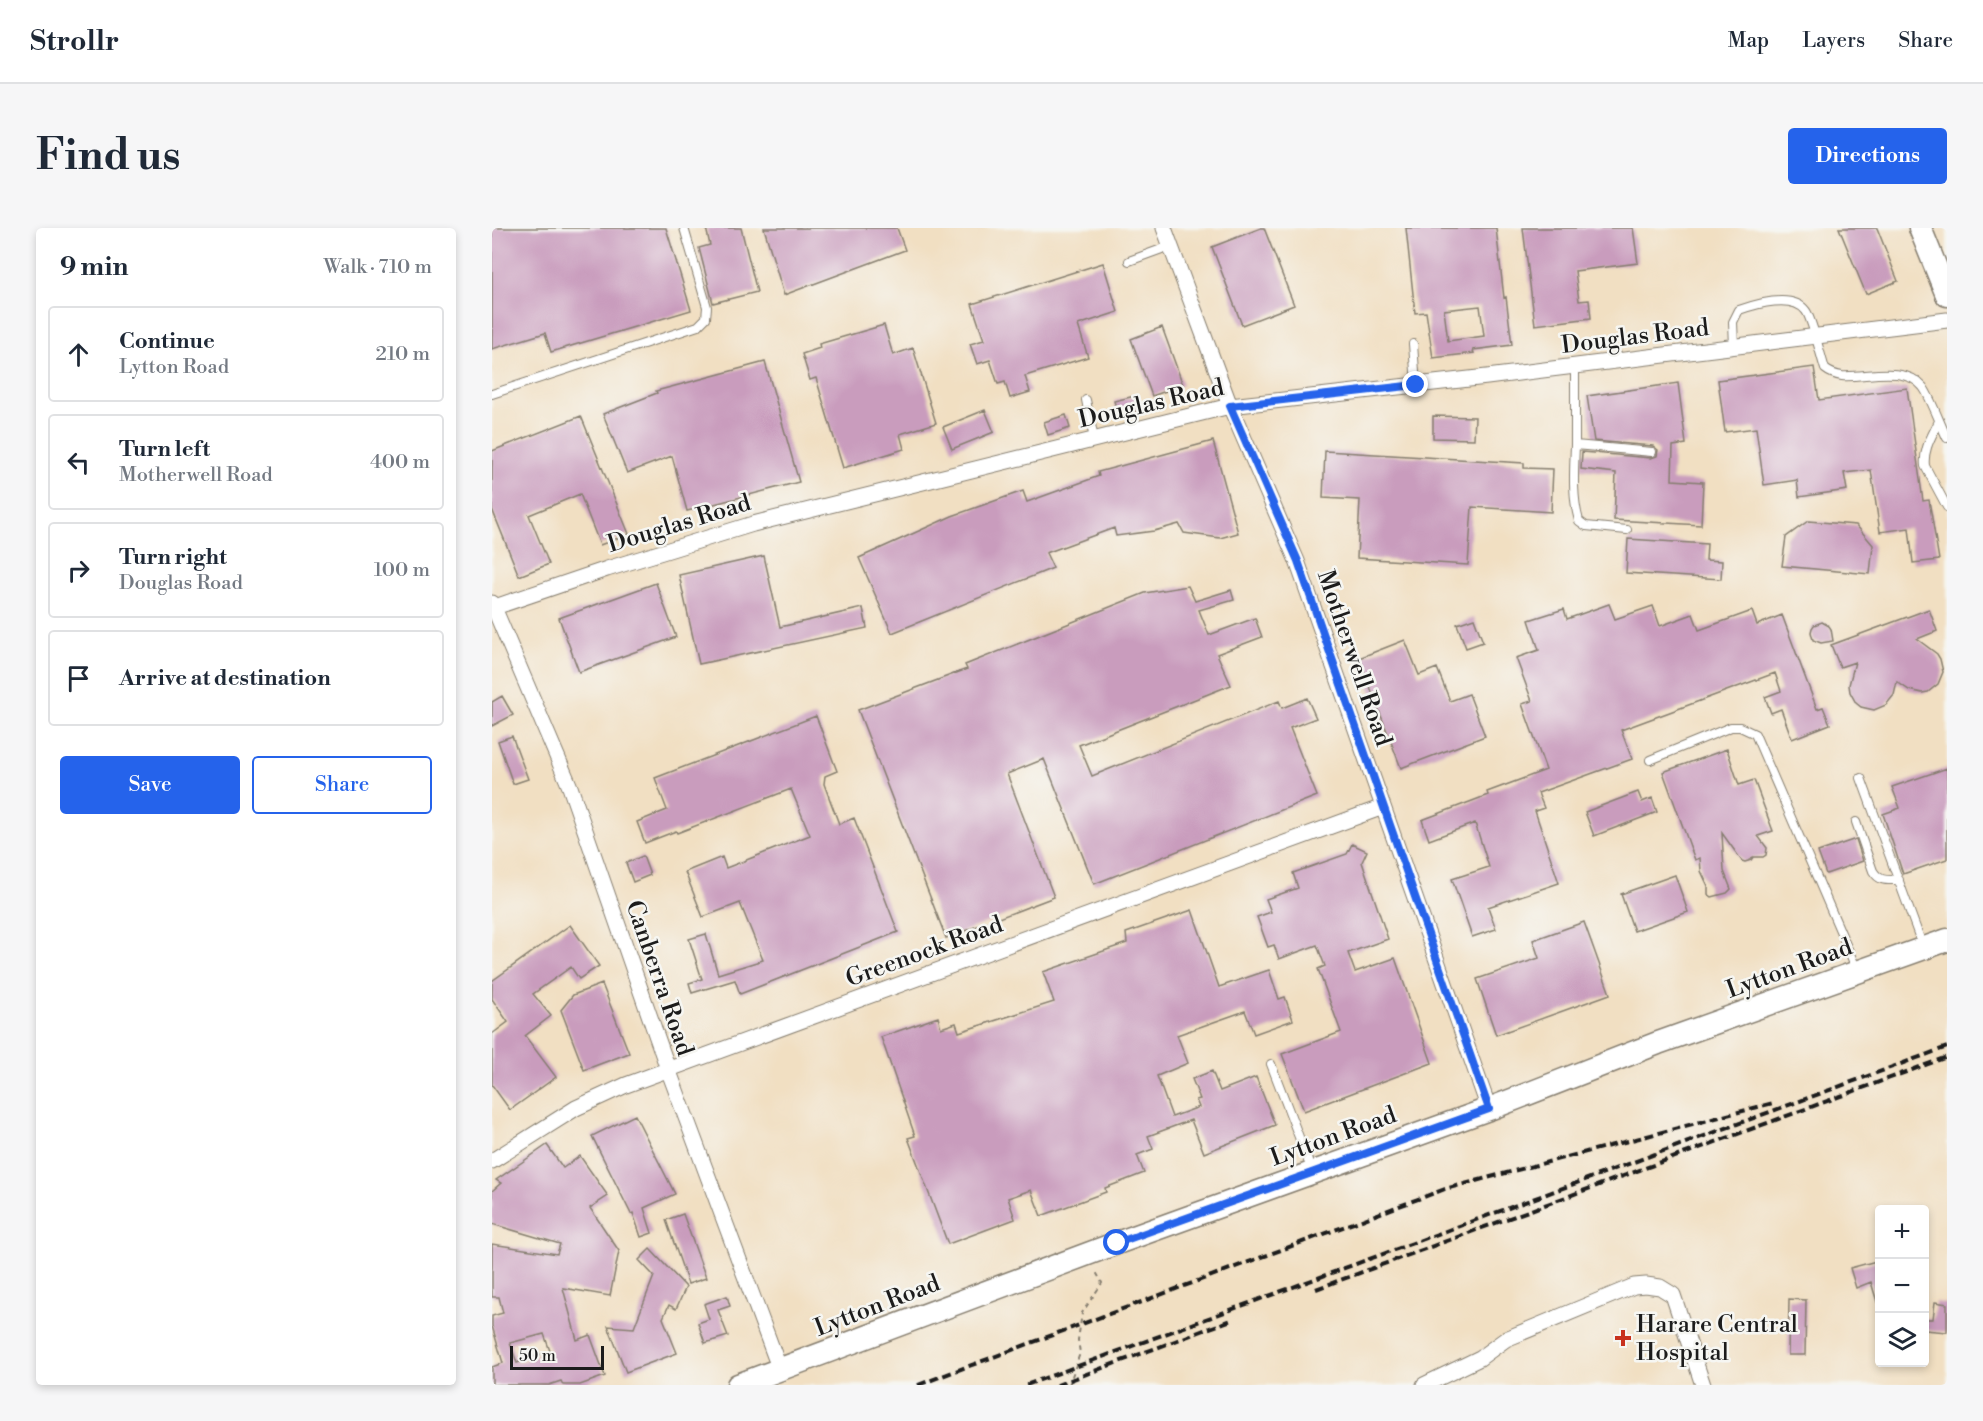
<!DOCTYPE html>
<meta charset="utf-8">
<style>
body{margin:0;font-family:"Libre Bodoni",serif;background:#f6f6f7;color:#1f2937}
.controls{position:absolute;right:18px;bottom:18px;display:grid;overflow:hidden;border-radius:6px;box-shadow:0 3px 9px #0003}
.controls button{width:54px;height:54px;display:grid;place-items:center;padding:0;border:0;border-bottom:2px solid #e0e1e3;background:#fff;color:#1f2937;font:30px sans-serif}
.scale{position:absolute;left:18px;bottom:15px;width:94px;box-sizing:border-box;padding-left:6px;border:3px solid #1c1c1c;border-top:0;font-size:16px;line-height:21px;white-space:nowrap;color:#1c1c1c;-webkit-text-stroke:4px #f6f6f2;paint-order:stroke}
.stop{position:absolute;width:18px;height:18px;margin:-14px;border:4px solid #2563eb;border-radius:50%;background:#fff}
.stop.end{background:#2563eb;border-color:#fff;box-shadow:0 2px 6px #0008}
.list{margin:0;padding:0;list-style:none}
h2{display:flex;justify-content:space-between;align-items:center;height:78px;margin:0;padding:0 24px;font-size:26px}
h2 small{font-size:20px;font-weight:400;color:#747a83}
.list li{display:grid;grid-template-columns:39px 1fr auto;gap:18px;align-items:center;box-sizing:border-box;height:96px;margin:0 12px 12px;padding:0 12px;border:2px solid #e0e1e3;border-radius:6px}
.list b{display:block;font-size:22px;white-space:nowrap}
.list p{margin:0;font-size:20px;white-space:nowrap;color:#747a83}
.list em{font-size:20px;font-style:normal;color:#747a83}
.actions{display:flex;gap:12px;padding:18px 24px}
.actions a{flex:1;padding:14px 0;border:2px solid #2563eb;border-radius:6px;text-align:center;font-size:21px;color:#2563eb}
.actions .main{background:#2563eb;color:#fff}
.icon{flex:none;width:33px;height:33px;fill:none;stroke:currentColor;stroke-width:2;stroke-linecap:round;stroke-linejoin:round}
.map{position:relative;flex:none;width:1455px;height:1157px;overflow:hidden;border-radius:6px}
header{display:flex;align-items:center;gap:36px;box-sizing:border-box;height:84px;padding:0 30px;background:#fff;border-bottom:2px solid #e0e1e3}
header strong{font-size:28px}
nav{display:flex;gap:33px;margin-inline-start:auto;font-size:21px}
.intro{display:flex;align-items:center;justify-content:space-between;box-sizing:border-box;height:144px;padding:0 36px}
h1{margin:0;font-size:42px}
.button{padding:15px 27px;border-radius:6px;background:#2563eb;color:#fff;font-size:21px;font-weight:700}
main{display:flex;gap:36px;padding:0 36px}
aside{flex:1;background:#fff;border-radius:6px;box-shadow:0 3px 9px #0003}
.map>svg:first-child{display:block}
.building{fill:#c99cbd;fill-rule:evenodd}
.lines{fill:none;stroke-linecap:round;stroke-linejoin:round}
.lane-casing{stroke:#867e6f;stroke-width:10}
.street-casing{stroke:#867e6f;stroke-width:17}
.secondary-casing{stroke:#867e6f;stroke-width:25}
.path{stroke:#867e6f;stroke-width:2;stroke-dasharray:4.5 4.5;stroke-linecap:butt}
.lane{stroke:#fff;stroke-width:8}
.street{stroke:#fff;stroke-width:15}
.secondary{stroke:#fff;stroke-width:22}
.rail{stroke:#1c1c1c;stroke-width:4;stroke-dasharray:9 4.5;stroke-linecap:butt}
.route{stroke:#2563eb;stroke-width:8}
.poi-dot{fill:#c8321e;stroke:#f6f6f2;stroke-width:2}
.labels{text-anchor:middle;stroke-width:5;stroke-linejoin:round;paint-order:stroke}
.street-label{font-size:24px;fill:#1c1c1c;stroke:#f6f6f2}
.poi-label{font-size:24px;fill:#1c1c1c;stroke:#f6f6f2;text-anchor:start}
</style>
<header>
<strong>Strollr</strong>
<nav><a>Map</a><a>Layers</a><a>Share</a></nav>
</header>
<div class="intro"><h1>Find us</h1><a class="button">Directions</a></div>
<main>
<aside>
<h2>9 min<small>Walk · 710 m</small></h2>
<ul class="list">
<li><svg class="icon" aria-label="ahead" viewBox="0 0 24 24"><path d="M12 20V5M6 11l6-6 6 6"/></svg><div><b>Continue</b><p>Lytton Road</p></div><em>210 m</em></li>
<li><svg class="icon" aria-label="left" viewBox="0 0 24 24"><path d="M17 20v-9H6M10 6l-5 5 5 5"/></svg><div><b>Turn left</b><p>Motherwell Road</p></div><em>400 m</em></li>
<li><svg class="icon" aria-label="right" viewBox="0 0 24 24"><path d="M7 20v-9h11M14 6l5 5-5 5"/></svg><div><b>Turn right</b><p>Douglas Road</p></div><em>100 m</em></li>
<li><svg class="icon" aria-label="arrive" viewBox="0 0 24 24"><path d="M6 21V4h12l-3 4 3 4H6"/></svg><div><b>Arrive at destination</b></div></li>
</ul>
<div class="actions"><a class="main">Save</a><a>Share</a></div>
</aside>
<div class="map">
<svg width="1455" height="1157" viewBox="0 0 1455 1157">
<rect width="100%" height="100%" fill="#f6f6f2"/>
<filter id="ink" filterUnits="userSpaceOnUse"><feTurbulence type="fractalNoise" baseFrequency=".0167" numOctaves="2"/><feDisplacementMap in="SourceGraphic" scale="12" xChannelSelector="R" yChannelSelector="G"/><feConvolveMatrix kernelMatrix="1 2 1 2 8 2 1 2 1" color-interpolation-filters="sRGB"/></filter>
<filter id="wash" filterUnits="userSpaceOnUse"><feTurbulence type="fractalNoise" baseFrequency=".008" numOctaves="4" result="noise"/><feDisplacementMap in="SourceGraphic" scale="24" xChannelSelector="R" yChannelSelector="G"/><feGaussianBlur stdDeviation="1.35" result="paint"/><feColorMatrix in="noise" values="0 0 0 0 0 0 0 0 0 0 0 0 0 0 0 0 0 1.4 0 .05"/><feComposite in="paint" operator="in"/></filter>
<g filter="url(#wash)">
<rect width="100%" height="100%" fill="#f1dfc2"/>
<g id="blocks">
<path class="building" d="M0,0H174L199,82L59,124L53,105L0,121Z
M214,0H249L265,64L221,75L207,20L218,17Z
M272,0H405L413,22L292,67Z
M769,0H772L802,77L750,97L720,19Z
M914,0H1004L1012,70L1014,69L1020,117L981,122L982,125L941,130L934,84L923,85ZM988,78L992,108L956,113L952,82Z
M1031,0H1141L1146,35L1083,43L1087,73L1097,72L1099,90L1043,97Z
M1347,0H1385L1406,53L1374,66Z
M611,35L626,84L586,97L596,129L533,148L538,164L518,170L513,154L506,156L498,132L485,136L478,116L492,112L480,76Z
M392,97L401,127L421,120L444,195L408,206L412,221L351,240L324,150L318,152L310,126L328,120L327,116Z
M670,99L691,157L660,168L639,111Z
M273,134L307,254L195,283L180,228L135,245L111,186L165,165L164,163Z
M1322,139L1327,172L1415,160L1431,273L1437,272L1447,332L1421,335L1417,300L1388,304L1379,242L1352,245L1355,262L1307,269L1305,252L1272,257L1264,200L1233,204L1226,152Z
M1186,155L1194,216L1181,218L1180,252L1211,254L1209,297L1122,292L1124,245L1089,241L1090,224L1159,230L1165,228L1166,222L1161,218L1102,213L1095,168Z
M643,168L647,182L626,187L622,173Z
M493,182L502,204L460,221L451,199Z
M574,187L578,200L556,207L552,194Z
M89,188L137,306L108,317L88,266L37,287L57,336L27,348L0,281V223Z
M941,188L983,189L982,211L941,210Z
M721,213L746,305L728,310L692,305L687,296L662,303L624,308L622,300L554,325L561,340L400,405L367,330L460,288L531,263L535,274L607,248L606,244Z
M833,223L1032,235V240L1061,241L1059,284L980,279L976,337L865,330L868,272L831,270Z
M1316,293L1364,297L1381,317L1378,346L1290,338L1294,309Z
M1136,311L1215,316L1214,332L1230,333L1229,351L1134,345Z
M272,328L288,399L371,380L375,400L207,436L187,347Z
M164,355L184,409L87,444L67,390Z
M696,358L703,373L739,362L742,372L707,382L717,407L763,390L770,409L725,426L739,457L587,517L600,548L787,473L790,480L815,470L824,490L798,500L825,568L602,656L552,531L515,546L562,669L454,710L366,482L475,441L473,437L653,365Z
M1117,376L1123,391L1161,378L1168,398L1201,386L1207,402L1260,383L1265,397L1290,387L1325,481L1331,479L1338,496L1300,511L1289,481L1279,485L1273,469L1289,463L1283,445L1129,502L1140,531L1046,565L1052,580L1043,583L1067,655L996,679L1004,701L980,709L960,651L997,639L983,595L937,612L930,592L996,567L995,564L1054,542L1030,476L1040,473L1024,430L1047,422L1037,392L1072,381L1075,391Z
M1437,381L1445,403L1425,411L1445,426L1448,431L1451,444L1446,456L1436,464L1430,465L1417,462L1405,454L1402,467L1394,477L1382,482L1369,479L1364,475L1358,464L1357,457L1363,434L1348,439L1339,417Z
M982,390L991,414L974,420L965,396Z
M1330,394L1337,398L1339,401L1341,413L1329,415L1321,412L1319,404L1320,400L1322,397Z
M913,412L927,447L945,440L958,473L977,466L993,508L909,540L867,430Z
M10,468L21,487L0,498V474Z
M324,488L345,543L333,548L332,556L347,596L362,590L406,704L248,766L243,752L200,765L197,755L210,751L197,711L214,706L226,746L271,732L248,675L211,689L193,644L230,629L234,640L318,607L299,561L185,605L184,603L153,615L145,594L175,582L163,550Z
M20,508L36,551L21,556L6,513Z
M1235,521L1247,557L1262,552L1281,603L1266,608L1275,620L1274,627L1271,629H1261L1259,632L1253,634L1250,633L1230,605L1232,643L1239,661L1235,665L1220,669L1216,666V658L1209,643L1208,630L1203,632L1171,544Z
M1455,540V631L1411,646L1391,586L1408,580L1400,559Z
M1146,564L1150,574L1160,570L1165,584L1102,608L1093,584Z
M1364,611L1371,633L1334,646L1326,624Z
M860,616L875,623L870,634L896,711L856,725L863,744L903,730L940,835L812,883L790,826L849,804L826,741L833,738L825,717L787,731L782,717L776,719L765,689L779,684L774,671L806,660L801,645L855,626Z
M151,628L158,647L141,654L134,635Z
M1183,647L1196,684L1142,703L1129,666Z
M700,682L727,759L777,742L787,771L793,769L801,792L762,806L753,783L685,807L696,835L665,848L680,889L707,879L704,872L708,871L700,851L720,843L728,863L764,849L783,897L712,925L699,892L656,908L661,921L645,927L652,945L613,960L614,964L549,988L539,962L516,970L523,991L456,1016L416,910L423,908L389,809L446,789L449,800L464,795L467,804L562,774L551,744L635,715L634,705Z
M1092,694L1118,766L1004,807L985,751L1047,730L1041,712Z
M78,697L107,738L87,751L79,739L41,766L59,788L33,808L64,849L18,882L0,857V806L16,794L0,771V753Z
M110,756L137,825L92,842L69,782L81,767Z
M143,887L183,966L152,980L160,1005L149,1009L141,985L139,986L100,908Z
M55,917L71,940L88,928L116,968L98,980L127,1023L118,1068L71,1060L85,1112L98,1107L113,1148L88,1157H71L69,1153L57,1157H0V1139L11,1135L0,1098V1088L11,1085L7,1069H0V1016L65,1026L68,1016L0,996V963L9,955L4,952ZM52,1106L58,1123L25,1135L18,1115Z
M191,986L214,1050L196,1056L174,992Z
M158,1021L194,1059L184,1081L177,1077L171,1090L185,1125L134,1144L116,1098L142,1100L162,1048L147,1032Z
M1388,1032V1073L1385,1074L1379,1054L1364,1060L1358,1040Z
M235,1068L238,1078L226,1082L236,1108L213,1115L206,1095L217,1091L212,1076Z
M1297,1071L1314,1072L1313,1127H1296Z
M1443,1074L1455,1076V1104L1433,1102L1434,1091H1441Z"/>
</g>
</g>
<g filter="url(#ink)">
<use href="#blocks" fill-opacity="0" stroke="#867e6f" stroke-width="1.5"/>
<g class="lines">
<defs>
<path id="lane" d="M637,33L678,18
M921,116L924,157
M1242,118L1241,94L1247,82C1264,76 1301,65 1314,83C1320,91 1329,129 1333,141C1338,145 1343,147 1350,148C1373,150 1412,136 1431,159C1438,168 1449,198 1455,210
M1083,138V217L1160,224
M0,166L206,98L214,90L215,79L192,0
M594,172L602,211
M1447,193C1440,208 1431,221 1433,238L1455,279
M1083,217C1082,243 1080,268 1087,293L1094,298L1135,302
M1158,532L1239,499H1248L1263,506L1365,742
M1369,550L1431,719
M1364,594L1381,643C1388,654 1395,652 1407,652
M779,836L820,943"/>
<path id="street" d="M672,0L738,178L805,333L997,881
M0,375L78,559L176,841L288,1142
M0,380L115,341L261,296L738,178L995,149L1455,92
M0,933L84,880L134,857L891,579
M932,1157L988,1130L1014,1111L1142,1058L1154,1057L1168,1059L1181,1067L1211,1157"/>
<path id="secondary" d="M1428,0L1455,67
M246,1157L625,1015L997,881L1166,815L1455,712"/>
</defs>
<use href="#lane" class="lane-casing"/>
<use href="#street" class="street-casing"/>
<use href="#secondary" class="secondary-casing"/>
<path class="path" d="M577,1157L588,1125L586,1112L590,1085L610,1055L603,1042"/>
<use href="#lane" class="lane"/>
<use href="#street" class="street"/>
<use href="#secondary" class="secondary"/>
<path class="rail" d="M824,1061L1455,829
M426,1157L953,961L1281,875
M534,1157L1455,819
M565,1157L742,1091"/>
</g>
</g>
<g class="lines" filter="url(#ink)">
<path class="route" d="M625,1015L997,881L806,333L738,178L924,157"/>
</g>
<path class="poi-dot" d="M1128 1101h6v6h6v6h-6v6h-6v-6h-6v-6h6z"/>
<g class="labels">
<g class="street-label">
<text transform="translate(1143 108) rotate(-7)" y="8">Douglas Road</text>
<text transform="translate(659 175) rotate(-13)" y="8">Douglas Road</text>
<text transform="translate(187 295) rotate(-17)" y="8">Douglas Road</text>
<text transform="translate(863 430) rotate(71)" y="8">Motherwell Road</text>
<text transform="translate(432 723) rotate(-20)" y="8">Greenock Road</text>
<text transform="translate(1297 740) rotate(-20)" y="8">Lytton Road</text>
<text transform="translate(168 750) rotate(71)" y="8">Canberra Road</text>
<text transform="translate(841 908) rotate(-20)" y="8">Lytton Road</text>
<text transform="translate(385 1077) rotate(-21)" y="8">Lytton Road</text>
</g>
<g class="poi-label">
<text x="1144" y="1104">Harare Central<tspan x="1144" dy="28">Hospital</tspan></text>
</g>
</g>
</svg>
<div class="controls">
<button>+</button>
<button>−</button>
<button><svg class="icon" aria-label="layers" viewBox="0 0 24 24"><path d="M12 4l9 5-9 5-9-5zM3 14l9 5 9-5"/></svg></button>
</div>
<div class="scale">50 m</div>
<div class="stop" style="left:625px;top:1015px"></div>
<div class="stop end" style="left:924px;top:157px"></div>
</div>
</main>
